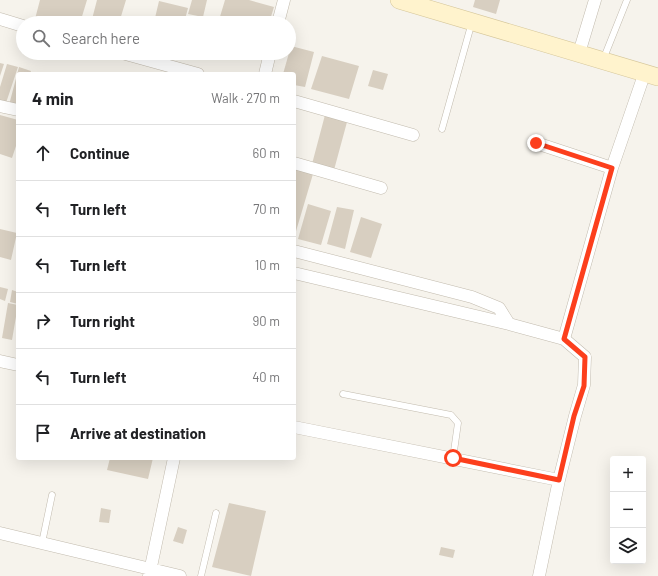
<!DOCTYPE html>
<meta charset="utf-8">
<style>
body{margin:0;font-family:Barlow,sans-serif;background:#f6f6f6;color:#202124}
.controls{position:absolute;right:12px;bottom:12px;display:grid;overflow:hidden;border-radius:4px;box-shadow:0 4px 16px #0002}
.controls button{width:36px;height:36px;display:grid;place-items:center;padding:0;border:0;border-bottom:1px solid #e0e0e0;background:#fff;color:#202124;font:20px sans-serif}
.stop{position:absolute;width:12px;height:12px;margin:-9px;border:3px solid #fc3f1d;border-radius:50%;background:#fff}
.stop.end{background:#fc3f1d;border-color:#fff;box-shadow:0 1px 4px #0008}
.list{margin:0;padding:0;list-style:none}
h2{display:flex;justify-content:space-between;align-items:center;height:52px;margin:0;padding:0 16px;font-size:17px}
h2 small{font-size:13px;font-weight:400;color:#757577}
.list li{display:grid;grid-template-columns:26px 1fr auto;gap:12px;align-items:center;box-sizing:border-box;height:56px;padding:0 16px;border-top:1px solid #e0e0e0}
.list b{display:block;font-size:15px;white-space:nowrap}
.list em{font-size:13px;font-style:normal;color:#757577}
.icon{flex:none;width:22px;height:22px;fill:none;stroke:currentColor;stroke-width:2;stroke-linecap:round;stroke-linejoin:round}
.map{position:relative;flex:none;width:658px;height:576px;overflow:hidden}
.search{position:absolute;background:#fff;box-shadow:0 4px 16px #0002;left:16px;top:16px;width:280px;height:44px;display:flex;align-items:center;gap:10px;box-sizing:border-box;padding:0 14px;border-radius:22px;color:#757577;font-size:15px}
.panel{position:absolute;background:#fff;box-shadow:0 4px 16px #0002;left:16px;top:72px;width:280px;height:388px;border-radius:4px}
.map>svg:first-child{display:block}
.building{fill:#d8cfc1}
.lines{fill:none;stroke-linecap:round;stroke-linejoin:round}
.lane-casing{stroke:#c2bbae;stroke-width:7}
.street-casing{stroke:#c2bbae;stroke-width:13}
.secondary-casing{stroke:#d6c79b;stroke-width:18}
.lane{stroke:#fff;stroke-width:6}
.street{stroke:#fff;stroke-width:12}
.secondary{stroke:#fff3cd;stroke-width:17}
.route{stroke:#fc3f1d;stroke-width:5}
</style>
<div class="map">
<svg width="658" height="576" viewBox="0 0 658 576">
<rect width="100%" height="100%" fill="#f6f3ec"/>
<path class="building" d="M40,0H87L80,23H49L35,19Z
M97,0H126L119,23H91Z
M192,0H207L203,17L188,14Z
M225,0H249L274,7L269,23H230L219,20Z
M475,0H500L496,14L473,7Z
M159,1L188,8L184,23H177L155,18Z
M291,46L314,52L305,87L294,85V74H283Z
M322,56L359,66L349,99L311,89Z
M0,63L4,64L0,76Z
M7,64L18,67L6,103L0,101V87Z
M19,67L31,71L30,74H18V107L9,105Z
M373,70L388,74L383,90L368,86Z
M0,115L18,120V140L12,158L0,154Z
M325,115L347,122L334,170L312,164Z
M294,168L313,174L294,238Z
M308,204L331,211L321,245L298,239Z
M337,207L354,210L345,249L327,244Z
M361,217L382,224L371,258L350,252Z
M0,229L17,233L11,260L0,257Z
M0,287L8,289L5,301L0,299Z
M12,290L18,292V304L10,302Z
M8,303L18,305L12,340L2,338Z
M110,458H153L148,479L107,470Z
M229,503L266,511L251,576L212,567Z
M101,508L111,510L109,523L99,522Z
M178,527L187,530L183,544L173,541Z
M441,547L455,550L453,558L439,555Z"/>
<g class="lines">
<defs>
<path id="lane" d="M603,60L627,0
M442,129L472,22
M343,394L451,415L458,423L453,458
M42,543L52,495
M201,576L216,513"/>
<path id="street" d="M0,19L23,26
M278,23L284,0
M122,53L198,74
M579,53L595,0
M265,74L270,53
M294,101L413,135
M0,106L18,110
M536,143L612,168
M294,163L381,188
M294,251L472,297L499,308L509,324L564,339L585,357L584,385L575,416L559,480L539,576
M294,273L509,324
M564,339L612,168L645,72
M0,361L18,365
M294,427L559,480
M0,533L180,576
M149,576L174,458"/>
<path id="secondary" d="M399,0L658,77"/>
</defs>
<use href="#lane" class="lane-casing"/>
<use href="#street" class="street-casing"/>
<use href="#secondary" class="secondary-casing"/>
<use href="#lane" class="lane"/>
<use href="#street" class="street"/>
<use href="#secondary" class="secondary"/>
</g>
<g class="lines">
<path class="route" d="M453,458L559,480L574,416L584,386L585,357L564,339L612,168L536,143"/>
</g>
</svg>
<div class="controls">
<button>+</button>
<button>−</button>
<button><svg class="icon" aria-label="layers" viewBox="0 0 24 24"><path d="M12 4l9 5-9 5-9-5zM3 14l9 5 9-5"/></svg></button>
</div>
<div class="stop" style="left:453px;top:458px"></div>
<div class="stop end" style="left:536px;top:143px"></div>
<div class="search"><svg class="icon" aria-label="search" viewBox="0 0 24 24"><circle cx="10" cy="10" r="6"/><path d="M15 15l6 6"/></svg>Search here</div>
<section class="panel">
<h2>4 min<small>Walk · 270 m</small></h2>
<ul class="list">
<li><svg class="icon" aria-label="ahead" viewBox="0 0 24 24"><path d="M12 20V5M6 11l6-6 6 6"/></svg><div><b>Continue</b></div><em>60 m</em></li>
<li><svg class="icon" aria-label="left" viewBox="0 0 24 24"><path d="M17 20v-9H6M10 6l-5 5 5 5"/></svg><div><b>Turn left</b></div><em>70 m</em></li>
<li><svg class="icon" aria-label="left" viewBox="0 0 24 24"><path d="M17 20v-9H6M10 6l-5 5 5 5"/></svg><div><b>Turn left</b></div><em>10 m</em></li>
<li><svg class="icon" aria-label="right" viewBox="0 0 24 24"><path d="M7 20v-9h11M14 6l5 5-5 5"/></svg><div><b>Turn right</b></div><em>90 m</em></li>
<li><svg class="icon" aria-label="left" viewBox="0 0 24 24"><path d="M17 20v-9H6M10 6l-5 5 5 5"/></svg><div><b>Turn left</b></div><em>40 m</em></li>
<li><svg class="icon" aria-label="arrive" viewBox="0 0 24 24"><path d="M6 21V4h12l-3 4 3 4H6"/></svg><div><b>Arrive at destination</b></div></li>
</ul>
</section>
</div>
